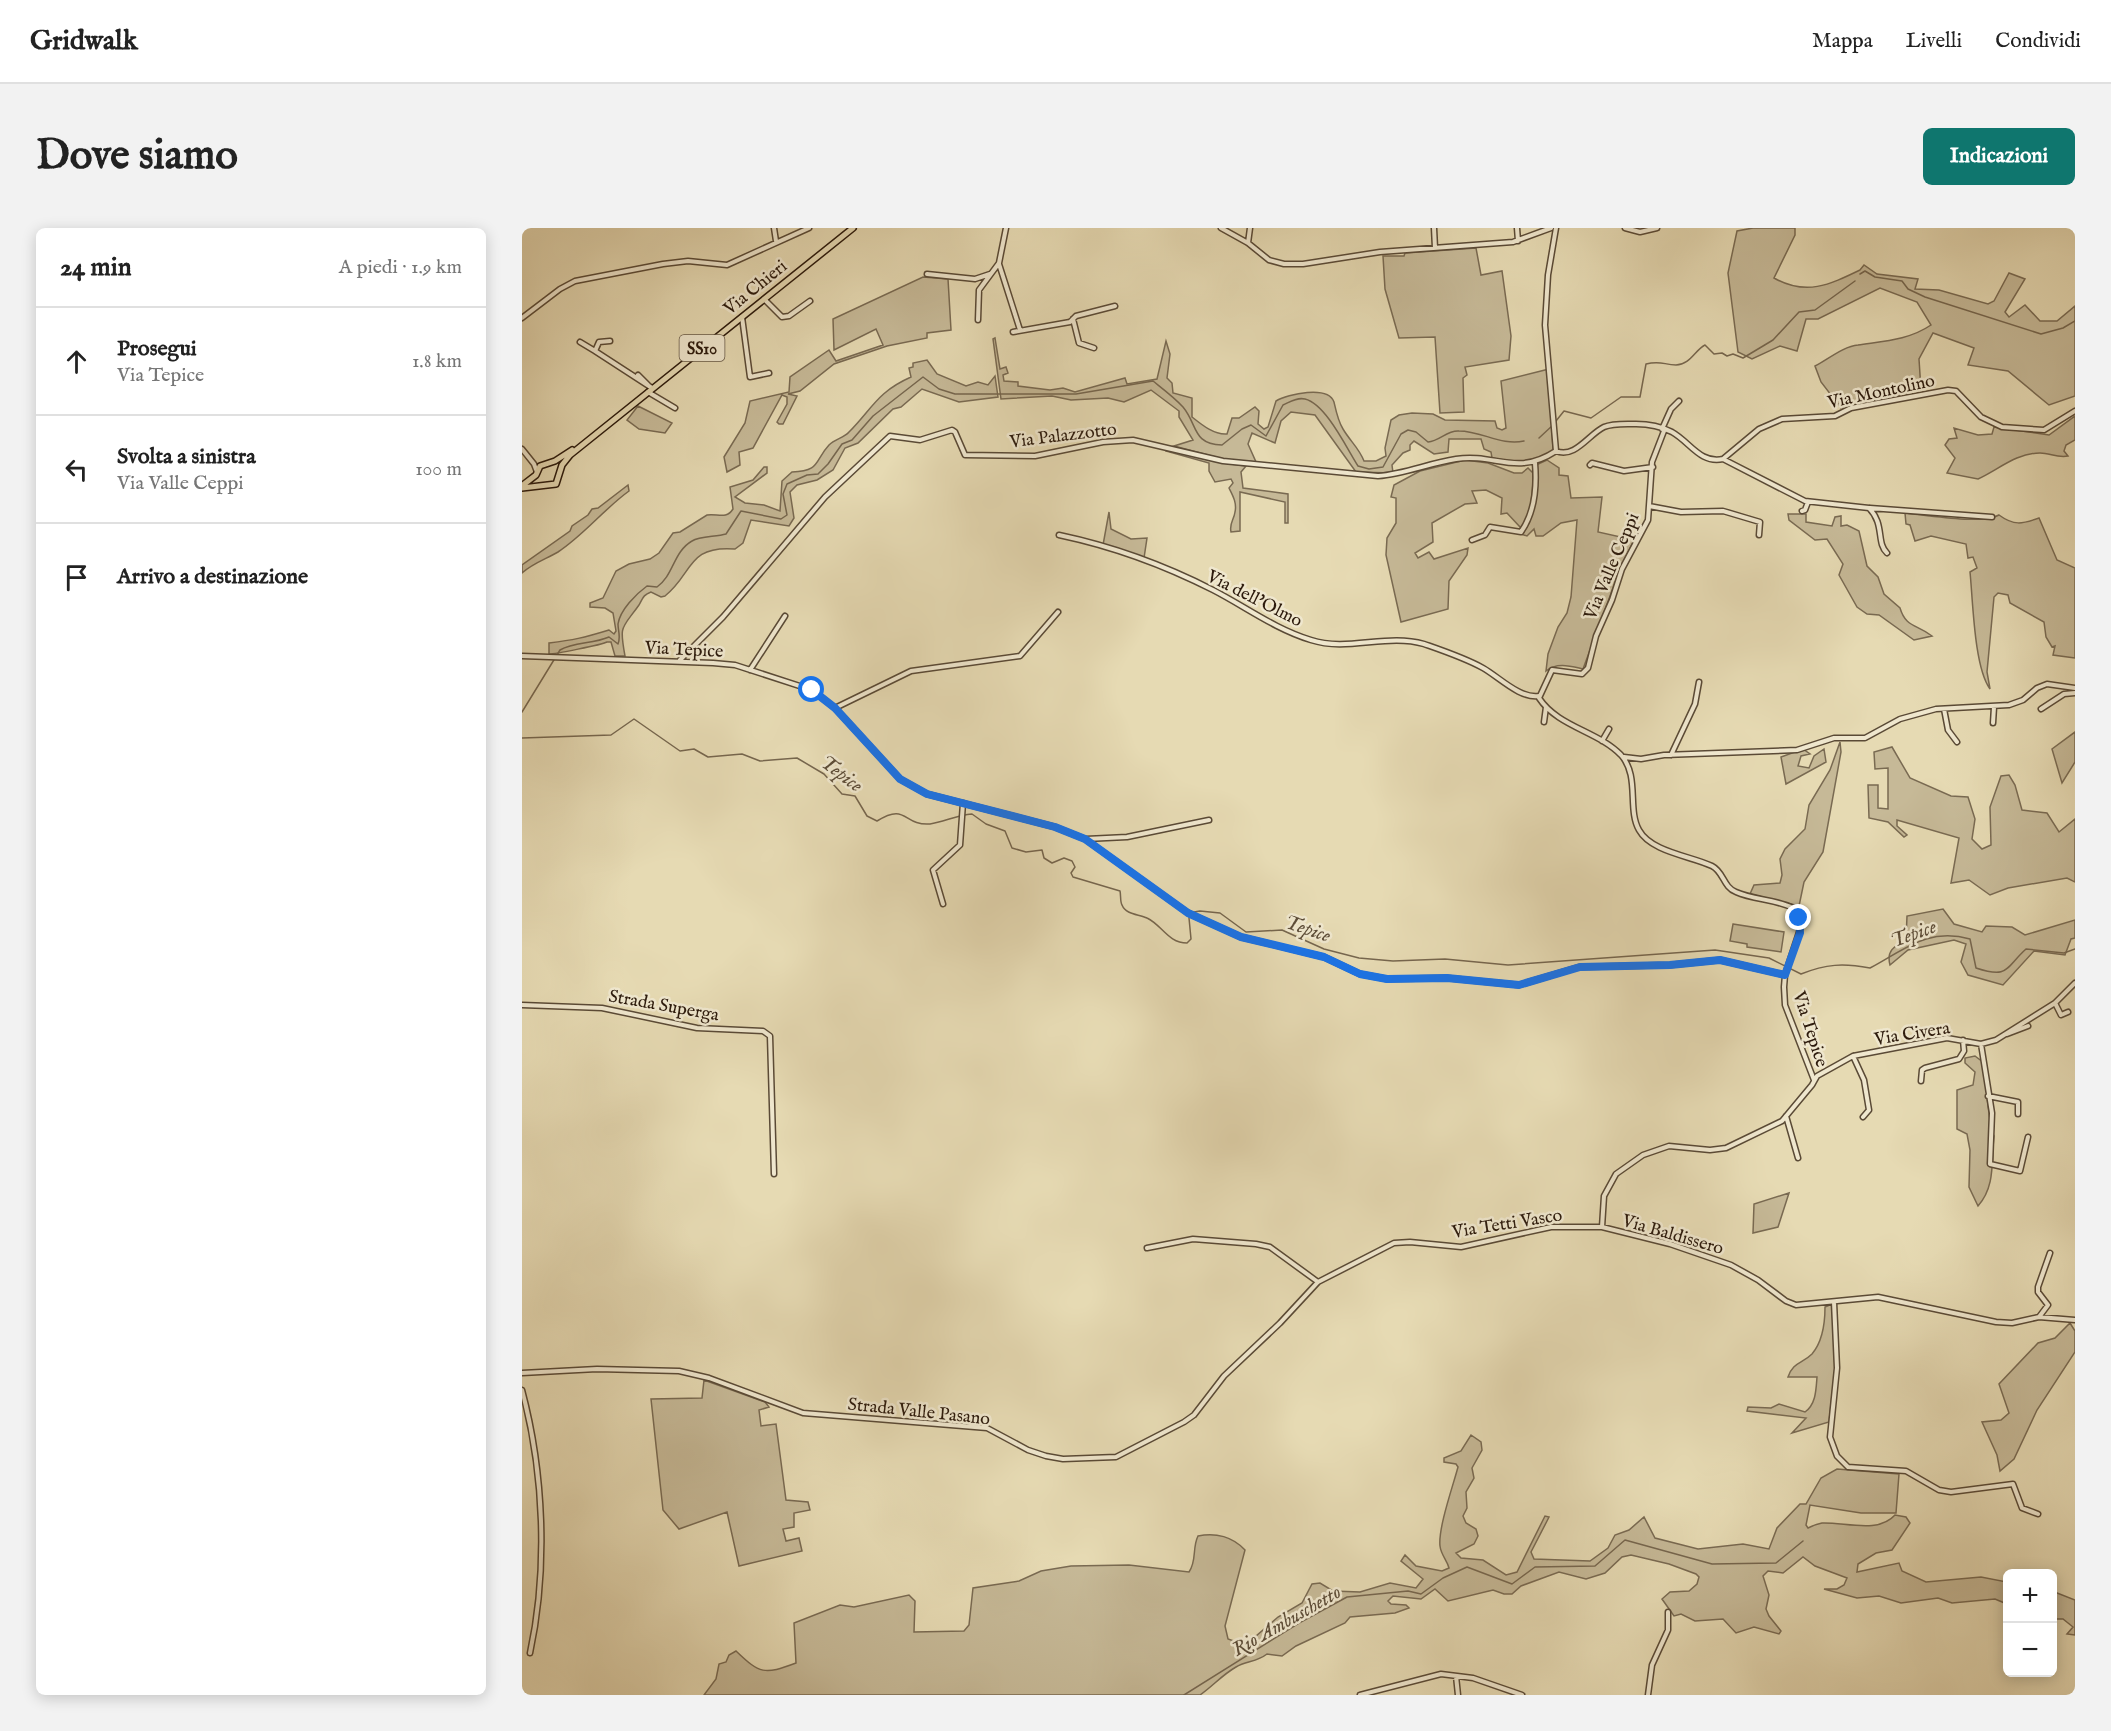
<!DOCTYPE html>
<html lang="it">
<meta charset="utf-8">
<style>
body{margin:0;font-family:"IM FELL English",serif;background:#f2f2f2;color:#222}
.controls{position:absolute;right:18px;bottom:18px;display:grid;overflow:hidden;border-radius:9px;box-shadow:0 3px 15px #0003}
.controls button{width:54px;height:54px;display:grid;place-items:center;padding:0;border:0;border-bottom:2px solid #e0e0e0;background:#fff;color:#222;font:30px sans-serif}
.stop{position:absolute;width:18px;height:18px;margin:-14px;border:4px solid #1a73e8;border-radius:50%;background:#fff}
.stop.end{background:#1a73e8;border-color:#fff;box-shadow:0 2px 6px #0008}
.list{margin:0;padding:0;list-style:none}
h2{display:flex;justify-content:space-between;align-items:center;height:78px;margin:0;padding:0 24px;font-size:26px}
h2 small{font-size:20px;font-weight:400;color:#767676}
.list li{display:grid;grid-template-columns:39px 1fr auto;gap:18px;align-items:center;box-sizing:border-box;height:108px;padding:0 24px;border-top:2px solid #e0e0e0}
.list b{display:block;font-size:22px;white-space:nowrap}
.list p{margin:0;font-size:20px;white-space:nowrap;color:#767676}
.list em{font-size:20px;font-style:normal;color:#767676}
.icon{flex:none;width:33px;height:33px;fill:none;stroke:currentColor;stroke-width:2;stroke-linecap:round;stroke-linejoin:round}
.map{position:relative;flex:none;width:1553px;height:1467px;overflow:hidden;border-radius:9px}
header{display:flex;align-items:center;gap:36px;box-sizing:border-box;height:84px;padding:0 30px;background:#fff;border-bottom:2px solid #e0e0e0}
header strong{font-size:28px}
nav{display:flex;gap:33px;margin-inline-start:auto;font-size:21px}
.intro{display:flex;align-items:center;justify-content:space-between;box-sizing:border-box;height:144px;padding:0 36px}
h1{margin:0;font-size:42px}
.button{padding:15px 27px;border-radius:9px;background:#0f766e;color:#fff;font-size:21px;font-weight:700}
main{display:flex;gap:36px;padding:0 36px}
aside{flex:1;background:#fff;border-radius:9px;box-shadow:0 3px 15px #0003}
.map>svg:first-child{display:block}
.green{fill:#c6b997;stroke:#796a52;stroke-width:1.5}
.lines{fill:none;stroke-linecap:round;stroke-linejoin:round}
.stream{stroke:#76664e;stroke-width:1.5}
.minor-casing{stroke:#5a4a36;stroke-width:7}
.major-casing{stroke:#2c1a0c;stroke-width:8}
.minor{stroke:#efe7ce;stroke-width:4}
.major{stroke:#e6dab3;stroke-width:5}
.route{stroke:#1a73e8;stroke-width:8}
.labels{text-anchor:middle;stroke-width:5;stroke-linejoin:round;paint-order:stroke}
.shield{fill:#efe7ce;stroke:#665846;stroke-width:1.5}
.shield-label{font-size:16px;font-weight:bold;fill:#2c1a0c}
.street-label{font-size:18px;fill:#2c1a0c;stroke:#efe7ce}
.water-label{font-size:20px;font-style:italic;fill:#5d4d38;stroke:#efe7ce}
</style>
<header>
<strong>Gridwalk</strong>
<nav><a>Mappa</a><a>Livelli</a><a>Condividi</a></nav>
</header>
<div class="intro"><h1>Dove siamo</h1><a class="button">Indicazioni</a></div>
<main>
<aside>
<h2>24 min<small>A piedi · 1.9 km</small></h2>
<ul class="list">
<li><svg class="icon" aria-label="ahead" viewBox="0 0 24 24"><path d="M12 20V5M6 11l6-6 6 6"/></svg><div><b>Prosegui</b><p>Via Tepice</p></div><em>1.8 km</em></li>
<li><svg class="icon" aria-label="left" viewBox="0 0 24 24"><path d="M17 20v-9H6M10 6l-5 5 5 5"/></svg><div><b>Svolta a sinistra</b><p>Via Valle Ceppi</p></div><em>100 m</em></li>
<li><svg class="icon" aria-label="arrive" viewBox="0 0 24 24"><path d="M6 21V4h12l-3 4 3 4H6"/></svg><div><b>Arrivo a destinazione</b></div></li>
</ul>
</aside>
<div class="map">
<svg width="1553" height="1467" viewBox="0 0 1553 1467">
<rect width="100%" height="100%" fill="#e6dab3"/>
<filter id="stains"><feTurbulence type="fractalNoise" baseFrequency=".00333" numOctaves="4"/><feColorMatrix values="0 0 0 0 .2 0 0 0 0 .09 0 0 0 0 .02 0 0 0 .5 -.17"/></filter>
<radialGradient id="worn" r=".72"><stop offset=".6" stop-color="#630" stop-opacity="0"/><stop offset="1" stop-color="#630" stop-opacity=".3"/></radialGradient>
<path class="green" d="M1231,0H1273V7L1252,50C1284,68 1307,57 1338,42L1342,37L1355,46L1396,51L1393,61L1417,62L1466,76L1472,73L1487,45L1503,51L1483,84L1487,89L1503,77L1518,93H1535L1553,78V168L1527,177L1486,143L1446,137L1452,120L1411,105L1397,131L1399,162L1319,180L1299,154L1293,138C1305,132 1322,118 1336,117C1362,113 1387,112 1409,97L1395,74L1358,60L1296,91H1284L1275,123L1258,118L1230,131L1216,124L1206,45L1215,3Z
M954,20L959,47L980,43L989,108L987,132L943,139L945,147L941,150L942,184L918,185L913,109L877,110L863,61L861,28H882L883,25Z
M401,49L426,51L429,102L405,105V110L365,118L312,136L278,163L266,166L275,168L261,196H257L255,194L265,176V169L260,167L231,220L217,224L218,237L205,244L202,229L223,195L228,173L267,164L268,149L307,122L314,133L361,117L354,101L312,122L311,91Z
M473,110L478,141L484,139L486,145L481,147L482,153L496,154V158L528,162L541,160L553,164L603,150L605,156L635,151L644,113L648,126L645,150L650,155L651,165L670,170V189C680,197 692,207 705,206L710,190H717L733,179L737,183L736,196L742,201L746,199L754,173C766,166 806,157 812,174C814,183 816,193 821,201C828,213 837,220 842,233H854L864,228L863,220L869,192L877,187L890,185L911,186L923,192L973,193L975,200L980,202L984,200L979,153L1027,141L1031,222C1013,236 992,234 970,230L969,224L962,221L959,211H927L926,224L912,226L892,213L888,217V222L881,225L870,237L871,245L834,244L793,187L769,184L759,193L753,215L730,205L726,216L734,234L701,231L652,218L671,212L657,189V183L629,162L602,174L586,170L549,172L530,168L479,171L471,111Z
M405,132L415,146L444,158L456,154L466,157L473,148L476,169L437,174L400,161L379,179L371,181L336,215L323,220L311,242L295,252L275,257L268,264L272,290L267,298L229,292L221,315L213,321C165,317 171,346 143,368L139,369L129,364C121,367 121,370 117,377C100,401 97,396 103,428H93L89,414H85C79,417 33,426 27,426V415C51,412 61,410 87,402L92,406L94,403L91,385L83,380L68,379V375L81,370L94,343L107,336L128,331L137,325L151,305L158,304L185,287C195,285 204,292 211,281L208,259L231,252L242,239H245V245L213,269L223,275L242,277L258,283L260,253L270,244C299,243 292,233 307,217C313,211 322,210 327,204C350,181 355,164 389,149L387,140L391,139V135Z
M116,178L150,195L143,205L117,201L105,192Z
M1553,188V212L1544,217L1542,223L1546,228C1535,230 1528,225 1518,225C1494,225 1476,242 1456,251L1425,245L1433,230L1423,217L1427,211L1435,210L1432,200L1456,207L1470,206L1472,199L1527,207Z
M645,220L701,235L724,238L719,244L721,260L766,266V295H763V274L718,264V303L709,304C707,295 712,292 713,284C715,275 711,268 707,260L711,255L709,251L693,254L687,243V235L644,223Z
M943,232L966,235L992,245H1000L1006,240L1011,245C1011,263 1010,285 999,300L985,285L979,286L980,270L964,262L950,263L955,275L943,276L910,295L911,314L893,325L896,330L907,324L912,331L946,320L945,327L927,353L926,381L879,394L864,327L865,310L874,295V270L869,269L872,257L898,243Z
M1025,232L1037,240V247L1046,248L1049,270L1080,269L1076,304L1112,312L1098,341L1061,441C1048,438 1035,434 1024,443L1026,426L1036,399L1045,385L1049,369L1055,292L1039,295L1021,308H1014L1012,301L1005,308L999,306C1013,286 1017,262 1014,237Z
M106,257L107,263C82,281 62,307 36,324C24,331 11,335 0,345V337L48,303L50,298L66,287L70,281L76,280Z
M587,284L589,301L609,311L625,310L622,330L581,317Z
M1383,285C1404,287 1460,297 1477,287C1492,298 1500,296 1517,290L1535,332L1553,340V430L1531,427L1533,418L1530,419L1524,409L1522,394L1488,375L1486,367L1476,365L1472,369L1465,444L1468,461C1452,439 1451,373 1448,344L1455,340L1451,329L1446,330L1444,316L1409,308L1393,313L1388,297L1384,296Z
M1266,286H1284V294L1310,298L1313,289L1319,288V298L1325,297L1337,303L1345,338L1356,349L1362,366L1378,380C1384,400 1395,396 1410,408L1392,412L1357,387L1345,386L1335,379L1317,347L1321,336L1305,311L1293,312L1267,292Z
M1553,504V534L1540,555L1530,521Z
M1318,514L1319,524L1301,624L1282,654L1277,678L1228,666L1232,657L1258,655L1260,647L1258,631L1263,621L1283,601L1287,577L1308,542Z
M1370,519L1388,550L1429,568L1446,569L1453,591L1450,611L1460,621L1469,617L1468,579L1479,548L1487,547L1493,557L1500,582L1525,585L1537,604L1553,591V654L1545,650L1486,660L1468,667L1447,652L1429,655L1437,610L1375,592V598L1385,607L1382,609L1366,594L1347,590L1346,557H1356V580L1366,581V540L1353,541L1352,524Z
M1281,521L1288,526L1279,528L1276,538L1287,540L1292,528L1302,521L1304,534L1264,556L1259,529Z
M1421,681L1432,696L1460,704L1464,698L1490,699L1503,707L1553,692V710L1549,711L1543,727L1512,723L1481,757L1446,747L1439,734L1444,716L1432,712L1386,722L1368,737C1364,722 1373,718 1384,712L1385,688Z
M1211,696L1262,704L1259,724L1225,719V716L1208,713Z
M1453,828L1462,835C1463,847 1467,901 1472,908C1469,932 1474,958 1456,978L1447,959L1448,922L1445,906L1435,901V862L1451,857L1453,844L1443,835V830Z
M1267,965L1256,999L1231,1005L1232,976Z
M1310,1076L1313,1140L1307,1194L1270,1205L1284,1190L1225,1183L1226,1179L1249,1180L1257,1176L1283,1184C1294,1176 1294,1162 1295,1149H1266C1271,1134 1280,1136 1290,1126C1301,1113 1303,1095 1303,1079Z
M1548,1095L1553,1103V1124L1515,1182L1492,1231L1478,1243L1475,1227L1460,1194L1479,1192L1487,1185L1477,1156L1516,1115L1533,1110Z
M182,1152L243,1174L247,1179L237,1182L239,1198L254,1196L264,1272L286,1274L288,1282L272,1285V1299L261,1301L264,1313L277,1310L280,1323L217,1338L205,1284L157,1301L141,1282L129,1171L180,1170Z
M949,1207L959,1214L960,1222L950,1240L952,1250L944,1264L945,1280L941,1288L944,1295L954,1301L956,1308L952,1316L934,1325L939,1330L961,1332L984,1347L995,1344L1023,1288L1027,1289L1025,1293L1009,1324L1012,1331L1068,1333L1086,1320L1093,1307L1107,1302L1122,1289L1133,1310L1176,1321L1221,1316L1247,1321L1255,1300L1278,1276H1284L1299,1250L1315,1241L1377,1246L1374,1285H1339L1288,1277L1284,1297L1286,1300C1290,1298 1295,1296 1300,1295C1323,1294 1356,1306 1373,1287L1384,1289L1388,1295L1370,1322L1354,1325L1336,1336L1335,1344L1377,1335L1380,1343L1404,1354L1459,1349L1485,1354V1376L1473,1371L1430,1375L1416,1370L1379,1375L1357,1368L1335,1370L1302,1361H1315L1322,1357L1325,1350L1293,1338L1281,1329L1261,1345L1246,1343L1241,1348L1247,1367L1244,1381L1247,1388L1259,1403L1257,1406L1232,1399L1214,1405L1201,1391L1173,1393L1159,1386L1152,1388L1140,1371L1148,1364L1167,1363L1175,1356L1177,1349L1174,1346L1147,1336L1109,1327L1100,1329L1083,1345L1064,1351L1037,1344L999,1358L990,1366H982L971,1362L926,1373L913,1361L899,1371L871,1368L866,1373L869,1376L884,1377L887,1380L873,1385L828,1389L823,1395L774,1418L760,1428L745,1426C735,1434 724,1433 714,1439C700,1447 691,1458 678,1467H182L194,1451L197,1436L204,1434L207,1427L214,1423C238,1446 242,1447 274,1435L272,1395L318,1377L332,1379L387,1367L393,1373L392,1404L442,1403L447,1397L451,1360L497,1353L519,1343L549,1338L607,1337L667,1344C675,1333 670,1320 676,1308C694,1304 711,1309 723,1322L703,1398L706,1411L720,1416L727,1414L756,1389L780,1375L790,1356L798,1355L811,1363L838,1364L868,1355L894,1360L901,1351L879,1333L883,1327L894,1338L920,1343L927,1340C925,1332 919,1327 918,1318C916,1300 931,1258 936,1239L934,1236L922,1234V1230L939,1223Z
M1530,1363L1553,1372V1407L1545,1406L1551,1399L1541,1391H1531Z"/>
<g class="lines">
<path class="stream" d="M1338,46L1343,43L1353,49L1380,53L1386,61L1403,69L1519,106L1541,100L1553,93
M1034,193L1042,183L1069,190L1099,169H1118L1124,136C1139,132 1142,137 1154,137C1168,137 1173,122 1183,117L1192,126L1200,125L1205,128L1211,126L1221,130L1251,112L1277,84L1293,82L1333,53
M1017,210L1031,197
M0,484L38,422C52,414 71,416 87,409L96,416C99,409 96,403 96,396C98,382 114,366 125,358L135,359C152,347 151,324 170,313C178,308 194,309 204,306L219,283L259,291L265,287L261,266L265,256L285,247L296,246L306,236L320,216L330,212L351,188L401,149L417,161L433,166H554L631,153C641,161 653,170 661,179C676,197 670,216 700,217L720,201L729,197L744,208L761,177C768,174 775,169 783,171C804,176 825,221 836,238L847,241L861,239L879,206L886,202L894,204L906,214C918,213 925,202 937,203C960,203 979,218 1002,213
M0,510L89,507L112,491L158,523L172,521L186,529L220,526L238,533L275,530L302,546L320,566L333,568L345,588L355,593C385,574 381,598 408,596C422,594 435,587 450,586L464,596L483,603L490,620L504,624L520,622L522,630L530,635L542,630L550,633L553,639L549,645L551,649L598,663C599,667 598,674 600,677C604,687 617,686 625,690C640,697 646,715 665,715L669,711L667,690L672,684L678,683L698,685L724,704L760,702L802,721L837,730L871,733L923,731L986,737L1193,722L1247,730L1279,746C1304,736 1321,735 1348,740C1382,722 1406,699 1448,711L1454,740C1487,751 1483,740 1504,721L1542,725L1553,721
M662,1467L777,1395L825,1369L886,1363L899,1366L921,1350L945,1339L990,1356L1013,1339L1073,1338L1103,1312L1190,1336L1254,1335L1281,1313"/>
<defs>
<path id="minor" d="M252,0L254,13
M699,0L726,15L747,32L762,36H781L858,24L991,14L1029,0
M912,0L913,20
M995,0L996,13
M1034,0L1026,47L1023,97L1034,223C1053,231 1067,206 1082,199C1091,195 1104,196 1114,196C1128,196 1138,198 1150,204C1168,214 1178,236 1201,231L1283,273L1347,280C1363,296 1354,315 1365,325
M1103,0L1118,4L1135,0
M726,15L728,0
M477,36L498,102
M405,46L453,51L468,46
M242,71L260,89L267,88L288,73
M220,89L228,149L247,145
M0,90L38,61L53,53L141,36L166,33L205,37L287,0
M551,91L557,115L572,120
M456,92L457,62L477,35L484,0
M491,104L548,94L554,88L593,78
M88,113L77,114L73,123L130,160
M58,114L73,123
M116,147L126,157
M126,164L153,180
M1140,201L1149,181L1157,173
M1142,203L1130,234L1126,292L1100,341L1090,372L1074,408L1066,440L1060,446L1030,442L1017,470C1036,499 1076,503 1099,527C1118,548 1105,581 1117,602C1129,624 1169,628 1190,638C1202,644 1201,659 1214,664C1232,672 1253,671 1271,680L1279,698L1263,747L1262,759L1263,777L1292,852
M0,221L12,236L15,244
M1201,231L1237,201L1260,191L1313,188L1329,180L1426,162L1434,163L1459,189L1480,199L1522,202L1553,183
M1068,237L1070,235L1102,243L1131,239
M1127,278L1159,284L1201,283L1238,294L1237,307
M1348,280L1470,289
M1280,283L1283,282L1286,274
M537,307C589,318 644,338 691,362C724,379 753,401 789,412C826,424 865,405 902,416C922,423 943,430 961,440C977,449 998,471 1017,468
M950,312L963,307L968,299L999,304C1013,284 1015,259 1013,235
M0,428L191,435L213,437L290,462L313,480L378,551L405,566L533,599L563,611L666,685L719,709L802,729L838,746L865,751L925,750L997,757L1057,739L1148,737L1198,732L1263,747
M158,432L201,389L303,269L368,208L398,212L430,202L433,204L443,227L513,228L581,214L611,212L701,233L856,248C883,246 907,235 934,231C974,225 994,249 1034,223
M228,442L263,388
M313,480L389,443L498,428L536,384
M1422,481L1426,502L1435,514
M1519,481L1542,466L1553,465
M1022,494L1024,479
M1471,495L1472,479
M1080,513L1087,501
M1149,527L1173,476L1177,454
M1102,529L1119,531L1142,527L1275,522L1312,510H1343L1378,491L1414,481L1487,477L1501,472L1515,460L1525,456L1553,460
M564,611L605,609L687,592
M421,676L411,642L438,617L441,575
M1533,775L1539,787L1546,784
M0,777L80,780L175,800L241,803L248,808L252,946
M1485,806L1506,798
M1459,816L1470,885L1468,936L1498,943L1506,909
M1331,828L1342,852L1347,882L1341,889
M1399,853L1400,842L1403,840L1437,831L1442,823L1441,812
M1466,868L1496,874V886
M1264,888L1276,930
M1080,999L1082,968L1094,946L1121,927L1147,918L1188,922L1204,920L1260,893L1290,857L1295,848L1331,828L1425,810L1459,816L1474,812L1533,775L1553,755
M625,1020L671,1011L734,1016L748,1019L796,1054
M1312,1074L1315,1140L1308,1209L1315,1228L1326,1239L1384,1243L1417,1262L1429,1264L1491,1256L1500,1280L1516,1286
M1517,1089L1526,1077L1516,1064V1059L1528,1025
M0,1145L75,1141L157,1143L187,1150L281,1185L465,1200L506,1222L524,1228L541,1231L594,1229L662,1194L672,1187L702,1148L758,1095L796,1054L872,1015L888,1014L939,1019L1029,999H1080L1148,1016L1209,1037L1236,1052L1264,1073L1274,1077L1356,1069L1474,1094L1490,1095L1517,1089L1553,1092
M0,1162C22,1245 26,1341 8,1425
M934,1448L936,1467
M838,1467L919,1446L951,1450L1000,1467
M1126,1467L1130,1437L1146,1402V1384"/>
<path id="major" d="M1,257L14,247L18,238L33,233L50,222
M0,260L34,256L40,237L48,227L331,0"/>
</defs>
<use href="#minor" class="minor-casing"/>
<use href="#major" class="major-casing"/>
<use href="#minor" class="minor"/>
<use href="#major" class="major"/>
</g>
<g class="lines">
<path class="route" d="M290,462L313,480L378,551L405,566L533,599L563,611L666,685L719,709L802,729L838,746L865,751L925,750L997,757L1058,739L1148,737L1198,732L1263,747L1278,705L1277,690"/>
</g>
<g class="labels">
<rect class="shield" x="157.5" y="107" width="45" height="26" rx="4.5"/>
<g class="shield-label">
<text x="180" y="126">SS10</text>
</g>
<g class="street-label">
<text transform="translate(233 59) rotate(-39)" y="6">Via Chieri</text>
<text transform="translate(1359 163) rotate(-12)" y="6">Via Montolino</text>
<text transform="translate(541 207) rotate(-7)" y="6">Via Palazzotto</text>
<text transform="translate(1089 338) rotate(-67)" y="6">Via Valle Ceppi</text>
<text transform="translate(733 370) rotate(27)" y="6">Via dell'Olmo</text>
<text transform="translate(162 421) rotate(3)" y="6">Via Tepice</text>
<text transform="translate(142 777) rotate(10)" y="6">Strada Superga</text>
<text transform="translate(1289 801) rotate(72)" y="6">Via Tepice</text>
<text transform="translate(1390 805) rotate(-9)" y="6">Via Civera</text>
<text transform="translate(985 995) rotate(-9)" y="6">Via Tetti Vasco</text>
<text transform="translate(1151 1006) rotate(16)" y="6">Via Baldissero</text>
<text transform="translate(397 1183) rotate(6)" y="6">Strada Valle Pasano</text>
</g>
<g class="water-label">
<text transform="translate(320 545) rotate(37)" y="7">Tepice</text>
<text transform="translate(786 700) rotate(19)" y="7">Tepice</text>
<text transform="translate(1391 705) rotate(-20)" y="7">Tepice</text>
<text transform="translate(764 1392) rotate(-30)" y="7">Rio Ambuschetto</text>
</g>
</g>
<rect width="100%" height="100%" filter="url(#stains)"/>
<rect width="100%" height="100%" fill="url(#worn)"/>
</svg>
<div class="controls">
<button>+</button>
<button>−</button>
</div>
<div class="stop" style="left:290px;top:462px"></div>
<div class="stop end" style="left:1277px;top:690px"></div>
</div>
</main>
